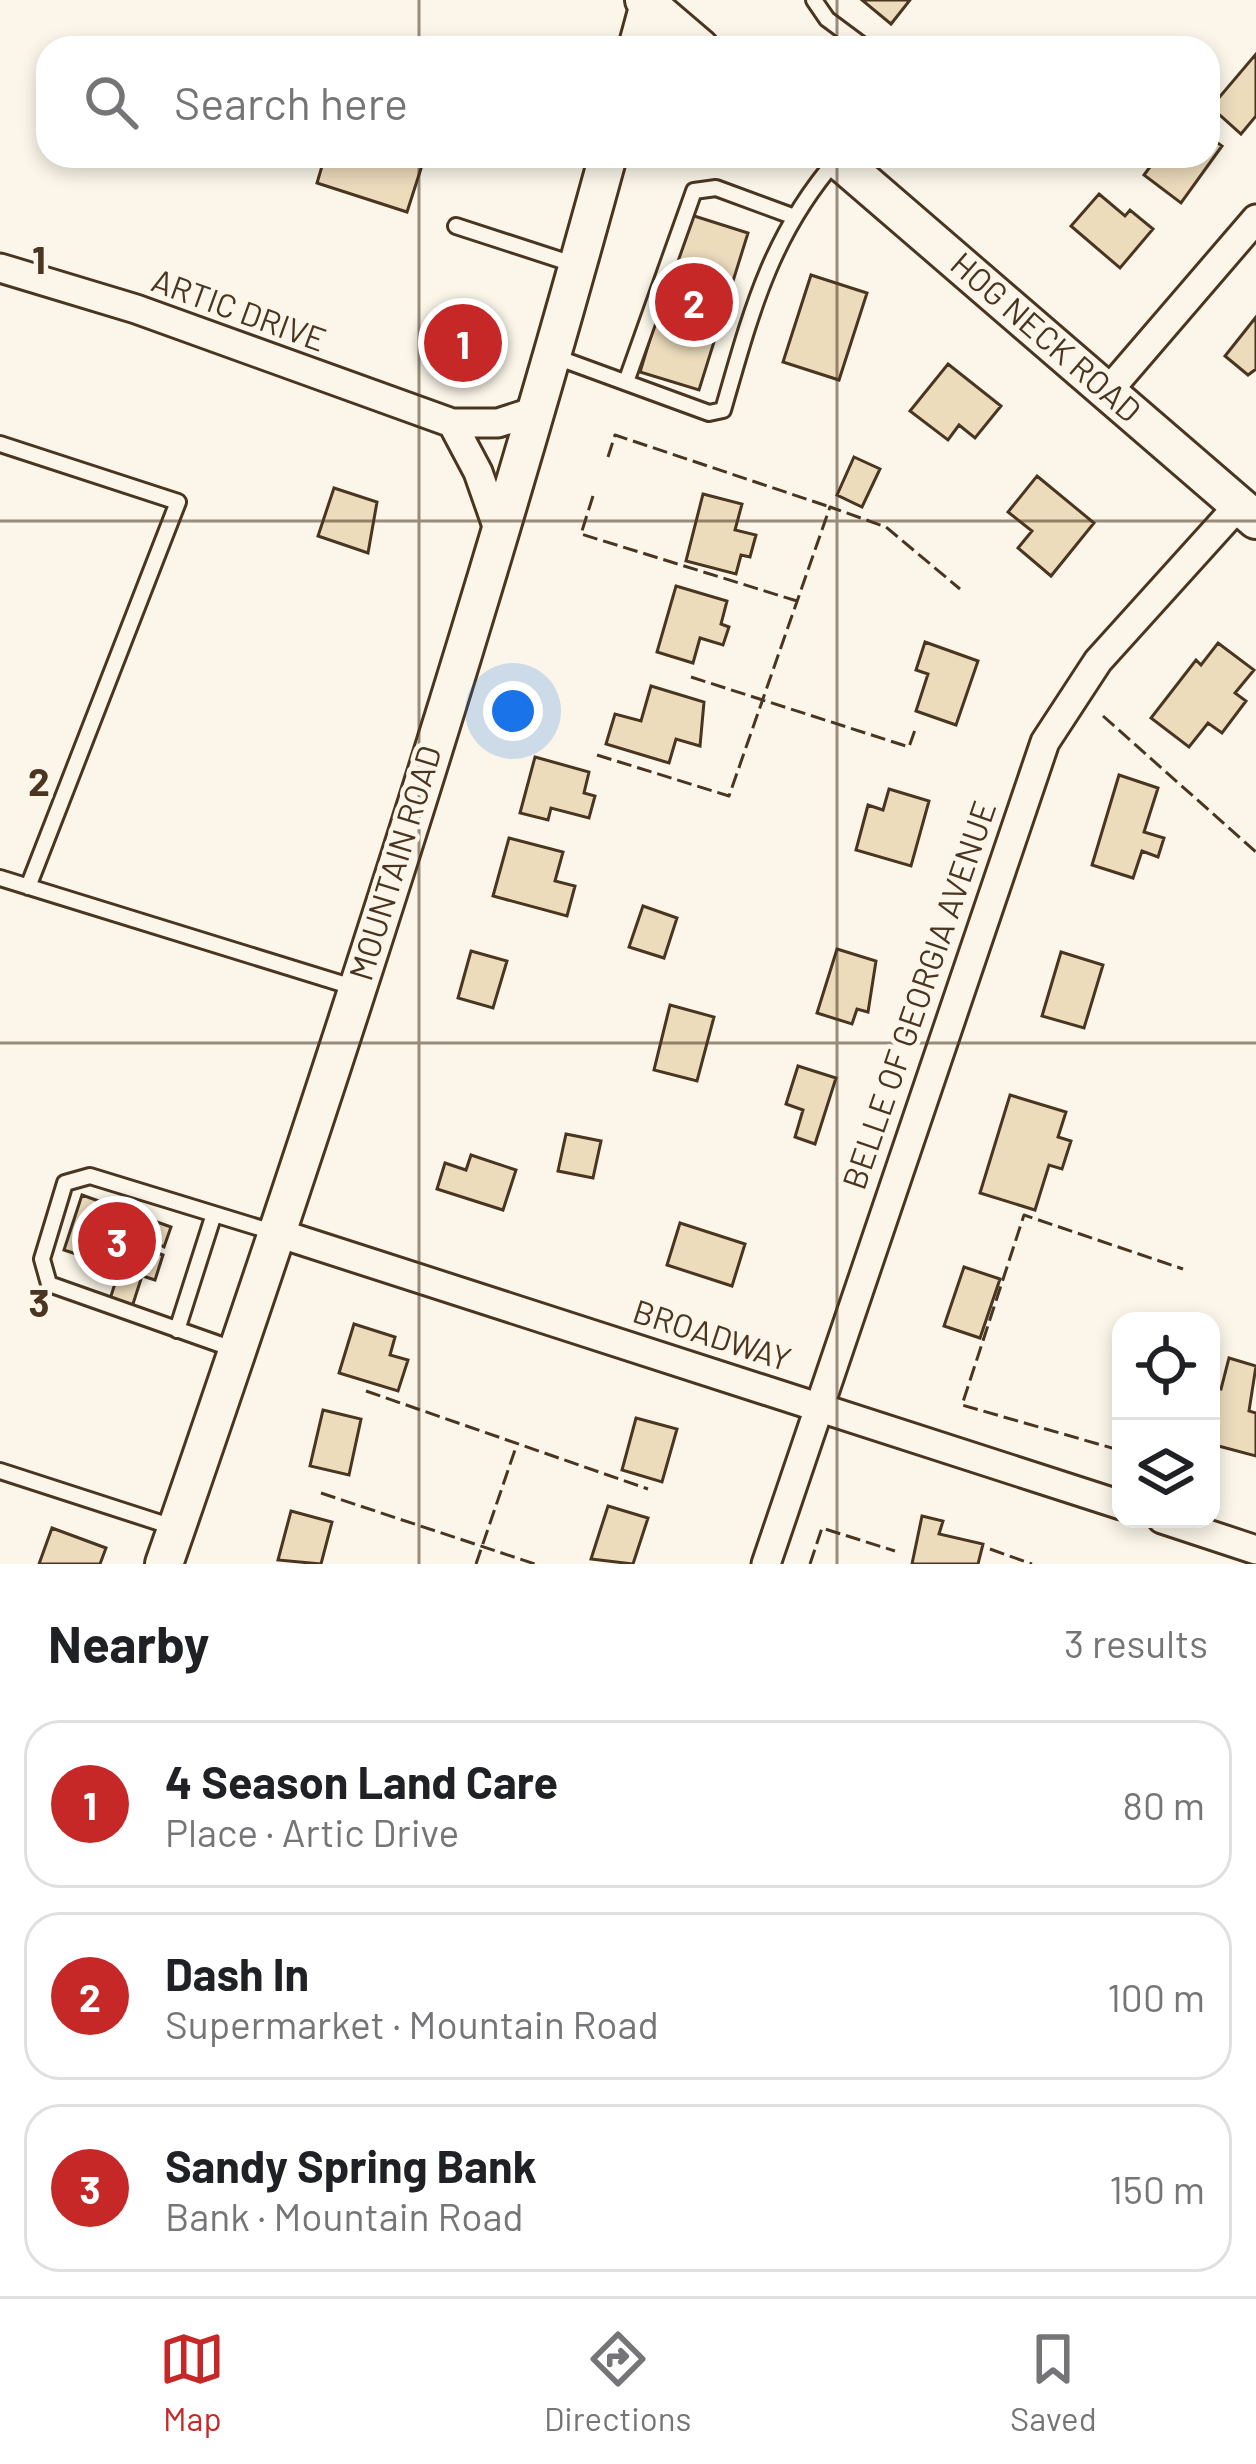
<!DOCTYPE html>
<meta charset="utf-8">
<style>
body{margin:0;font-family:Barlow,sans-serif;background:#f6f6f6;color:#202124}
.controls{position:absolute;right:36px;bottom:36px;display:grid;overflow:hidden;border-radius:24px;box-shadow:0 6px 18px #0003}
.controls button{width:108px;height:108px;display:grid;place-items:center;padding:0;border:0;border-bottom:3px solid #e0e0e0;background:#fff;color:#202124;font:60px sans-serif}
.you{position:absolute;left:513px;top:711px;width:42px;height:42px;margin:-30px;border:9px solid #fff;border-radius:50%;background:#1a73e8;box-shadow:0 0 0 18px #1a73e833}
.badge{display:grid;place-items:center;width:78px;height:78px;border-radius:50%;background:#c62828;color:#fff;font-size:39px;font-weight:700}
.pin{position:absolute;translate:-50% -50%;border:6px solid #fff;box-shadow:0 3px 12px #0006}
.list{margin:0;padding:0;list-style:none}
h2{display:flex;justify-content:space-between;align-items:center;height:156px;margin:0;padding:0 48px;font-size:51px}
h2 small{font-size:39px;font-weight:400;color:#757577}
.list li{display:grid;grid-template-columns:78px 1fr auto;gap:36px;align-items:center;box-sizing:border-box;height:168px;margin:0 24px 24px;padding:0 24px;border:3px solid #e0e0e0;border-radius:36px}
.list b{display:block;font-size:45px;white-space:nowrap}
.list p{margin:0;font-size:39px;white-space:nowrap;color:#757577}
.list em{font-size:39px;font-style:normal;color:#757577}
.icon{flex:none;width:66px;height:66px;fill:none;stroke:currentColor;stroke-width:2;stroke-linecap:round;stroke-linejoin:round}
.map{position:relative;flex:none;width:1256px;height:1564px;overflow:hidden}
.search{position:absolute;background:#fff;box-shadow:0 6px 18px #0003;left:36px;right:36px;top:36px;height:132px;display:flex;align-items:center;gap:30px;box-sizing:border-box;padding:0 42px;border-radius:36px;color:#757577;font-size:45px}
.sheet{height:732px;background:#fff}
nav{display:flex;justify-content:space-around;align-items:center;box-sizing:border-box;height:168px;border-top:3px solid #e0e0e0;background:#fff;font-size:33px;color:#757577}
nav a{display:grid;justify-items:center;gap:6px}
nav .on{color:#c62828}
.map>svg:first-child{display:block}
.building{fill:#ecdcbc;stroke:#4a3520;stroke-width:3}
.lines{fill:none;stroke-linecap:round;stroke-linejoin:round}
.lane-casing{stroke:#4a3520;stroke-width:20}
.street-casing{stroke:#4a3520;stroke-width:33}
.secondary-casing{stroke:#4a3520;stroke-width:42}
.lane{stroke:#fbf6e9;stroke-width:14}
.street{stroke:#fbf6e9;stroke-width:27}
.secondary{stroke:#fbf6e9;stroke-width:36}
.fence{stroke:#4a3520;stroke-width:3;stroke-dasharray:15 6;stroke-linecap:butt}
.grid{fill:none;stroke:#4a3520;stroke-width:3;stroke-opacity:0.55}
.labels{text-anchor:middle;stroke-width:9;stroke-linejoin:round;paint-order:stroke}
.street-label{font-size:33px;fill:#4a3520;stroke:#fbf6e9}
.grid-label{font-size:39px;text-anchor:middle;font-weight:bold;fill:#4a3520;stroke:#fbf6e9;stroke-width:9;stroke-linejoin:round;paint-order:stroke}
</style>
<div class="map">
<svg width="1256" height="1564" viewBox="0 0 1256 1564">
<rect width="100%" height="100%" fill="#fbf6e9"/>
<path class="building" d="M862,0H910L891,24Z
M1256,54V116L1241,134L1211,107Z
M1208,136L1222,146L1181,203L1144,175L1158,156H1208Z
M325,156H425L407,212L317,183Z
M1099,194L1125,216L1130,210L1153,229L1120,268L1071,226Z
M688,214L748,233L699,390L640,372Z
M811,275L867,293L839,380L783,362Z
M1256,317V369L1248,375L1225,356Z
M447,319L489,333L478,366L436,352Z
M948,364L1001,406L975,438L959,425L948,440L910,411Z
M854,457L880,469L862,507L837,495Z
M1037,476L1094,523L1051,576L1018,548L1032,531L1008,512Z
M334,488L377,502L368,553L318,536Z
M703,494L742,504L735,530L756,535L750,557L741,555L736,574L686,561Z
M676,586L727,601L721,624L729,627L723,645L700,638L693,663L657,652Z
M925,642L978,661L956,725L916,711L928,674L916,670Z
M1218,643L1254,670L1235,693L1246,701L1222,733L1208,723L1189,747L1151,718L1196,660L1201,665Z
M651,686L704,702L700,746L676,739L669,763L606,744L615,714L641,721Z
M535,757L589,772L584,793L595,796L589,818L551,808L548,820L520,813Z
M1119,775L1158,788L1144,832L1164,838L1158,857L1142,851L1133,878L1092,865Z
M889,789L929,801L911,866L856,850L868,805L883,810Z
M509,838L563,852L555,881L575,886L567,916L493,896Z
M643,906L677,918L664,958L629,947Z
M837,949L876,961L868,1012L857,1009L852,1024L817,1013Z
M471,951L507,961L493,1008L458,998Z
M1061,952L1103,965L1084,1028L1042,1016Z
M670,1005L714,1017L697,1081L654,1070Z
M798,1066L836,1078L815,1144L795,1137L803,1110L786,1104Z
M1010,1095L1066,1112L1058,1137L1071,1141L1062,1169L1049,1165L1035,1210L980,1193Z
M566,1134L601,1141L593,1178L558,1171Z
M471,1155L516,1170L503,1210L437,1189L445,1163L466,1170Z
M82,1195L171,1227L164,1247L158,1244L155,1252L163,1255L155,1280L64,1250Z
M680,1223L745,1244L732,1286L667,1265Z
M964,1267L1000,1279L980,1338L944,1326Z
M120,1268L142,1276L132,1307L110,1299Z
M354,1324L395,1337L390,1355L408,1360L398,1391L339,1373Z
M1229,1358L1256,1366L1249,1411L1256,1413V1456L1211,1444V1387L1221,1389Z
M323,1410L361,1419L349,1475L310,1466Z
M636,1418L677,1429L662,1482L622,1470Z
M608,1506L648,1518L633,1564L591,1559Z
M291,1511L332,1522L321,1564L278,1560Z
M922,1516L943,1521L939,1534L983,1544L978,1564H912Z
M52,1528L106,1548L100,1564H39Z"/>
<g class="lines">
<defs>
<path id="lane" d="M814,0L827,19L866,48
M456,226L573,264
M556,357L709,413L723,410C751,313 770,236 837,159
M626,382L694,191L716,188L792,216
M0,444L178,502L28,887
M0,878L356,988
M177,1330L214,1214
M233,1349L49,1284L42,1259L65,1183L90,1176L276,1233
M0,1471L176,1528"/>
<path id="street" d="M0,268L136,309L452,423H498L535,411
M1109,390L1256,219
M452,423L478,472L498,529
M281,1234L1121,1505
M1162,1519L1256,1550
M766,1564L1045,742L1098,661L1239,505"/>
<path id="secondary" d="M644,0L700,48
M637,48L650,0
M834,156L1256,520
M164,1564C325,1100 478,630 608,156"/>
</defs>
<use href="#lane" class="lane-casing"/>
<use href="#street" class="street-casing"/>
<use href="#secondary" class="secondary-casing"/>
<use href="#lane" class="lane"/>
<use href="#street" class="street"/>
<use href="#secondary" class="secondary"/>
<path class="fence" d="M608,457L615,435L830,507
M593,496L581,534L797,601
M691,677L909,747L916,727
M1103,716L1256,852
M597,755L729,796L830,507L886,527L960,589
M366,1391L648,1489
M1119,1450L962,1405L1024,1215L1183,1269
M321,1493L535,1564
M990,1549L1032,1564
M476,1564L517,1444
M810,1564L822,1528L895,1551"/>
</g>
<path class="grid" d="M419,0V48M837,0V48M419,156V1564M837,156V1564M0,521H1256M0,1043H1256"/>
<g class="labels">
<g class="street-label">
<text transform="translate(239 310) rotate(20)" y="12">ARTIC DRIVE</text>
<text transform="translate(1046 337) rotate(41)" y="12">HOG NECK ROAD</text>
<text transform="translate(395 863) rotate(-73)" y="12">MOUNTAIN ROAD</text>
<text transform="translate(919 995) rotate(-71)" y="12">BELLE OF GEORGIA AVENUE</text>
<text transform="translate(712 1335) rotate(18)" y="12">BROADWAY</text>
</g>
</g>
<g class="grid-label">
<text x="39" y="274">1</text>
<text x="39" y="796">2</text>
<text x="39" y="1317">3</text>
</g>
</svg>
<div class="controls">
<button><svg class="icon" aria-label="locate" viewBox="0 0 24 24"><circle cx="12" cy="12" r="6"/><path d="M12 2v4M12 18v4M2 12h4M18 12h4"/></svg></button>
<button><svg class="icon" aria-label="layers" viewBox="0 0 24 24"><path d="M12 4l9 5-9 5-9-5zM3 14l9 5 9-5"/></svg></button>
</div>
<div class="you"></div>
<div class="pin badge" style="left:463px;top:343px">1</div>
<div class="pin badge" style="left:694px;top:302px">2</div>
<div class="pin badge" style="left:117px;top:1241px">3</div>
<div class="search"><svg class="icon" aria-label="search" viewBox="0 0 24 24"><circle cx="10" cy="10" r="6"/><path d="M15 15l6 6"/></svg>Search here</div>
</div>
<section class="sheet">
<h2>Nearby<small>3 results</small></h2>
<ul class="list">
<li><span class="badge">1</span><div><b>4 Season Land Care</b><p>Place · Artic Drive</p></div><em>80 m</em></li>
<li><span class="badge">2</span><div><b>Dash In</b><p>Supermarket · Mountain Road</p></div><em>100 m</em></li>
<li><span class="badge">3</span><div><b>Sandy Spring Bank</b><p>Bank · Mountain Road</p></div><em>150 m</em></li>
</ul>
</section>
<nav>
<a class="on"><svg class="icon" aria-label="map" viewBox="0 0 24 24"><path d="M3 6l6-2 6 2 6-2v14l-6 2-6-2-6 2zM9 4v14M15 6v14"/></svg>Map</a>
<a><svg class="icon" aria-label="directions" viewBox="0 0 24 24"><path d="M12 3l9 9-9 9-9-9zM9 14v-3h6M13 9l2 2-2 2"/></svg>Directions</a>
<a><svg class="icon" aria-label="saved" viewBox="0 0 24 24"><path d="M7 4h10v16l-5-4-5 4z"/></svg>Saved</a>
</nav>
